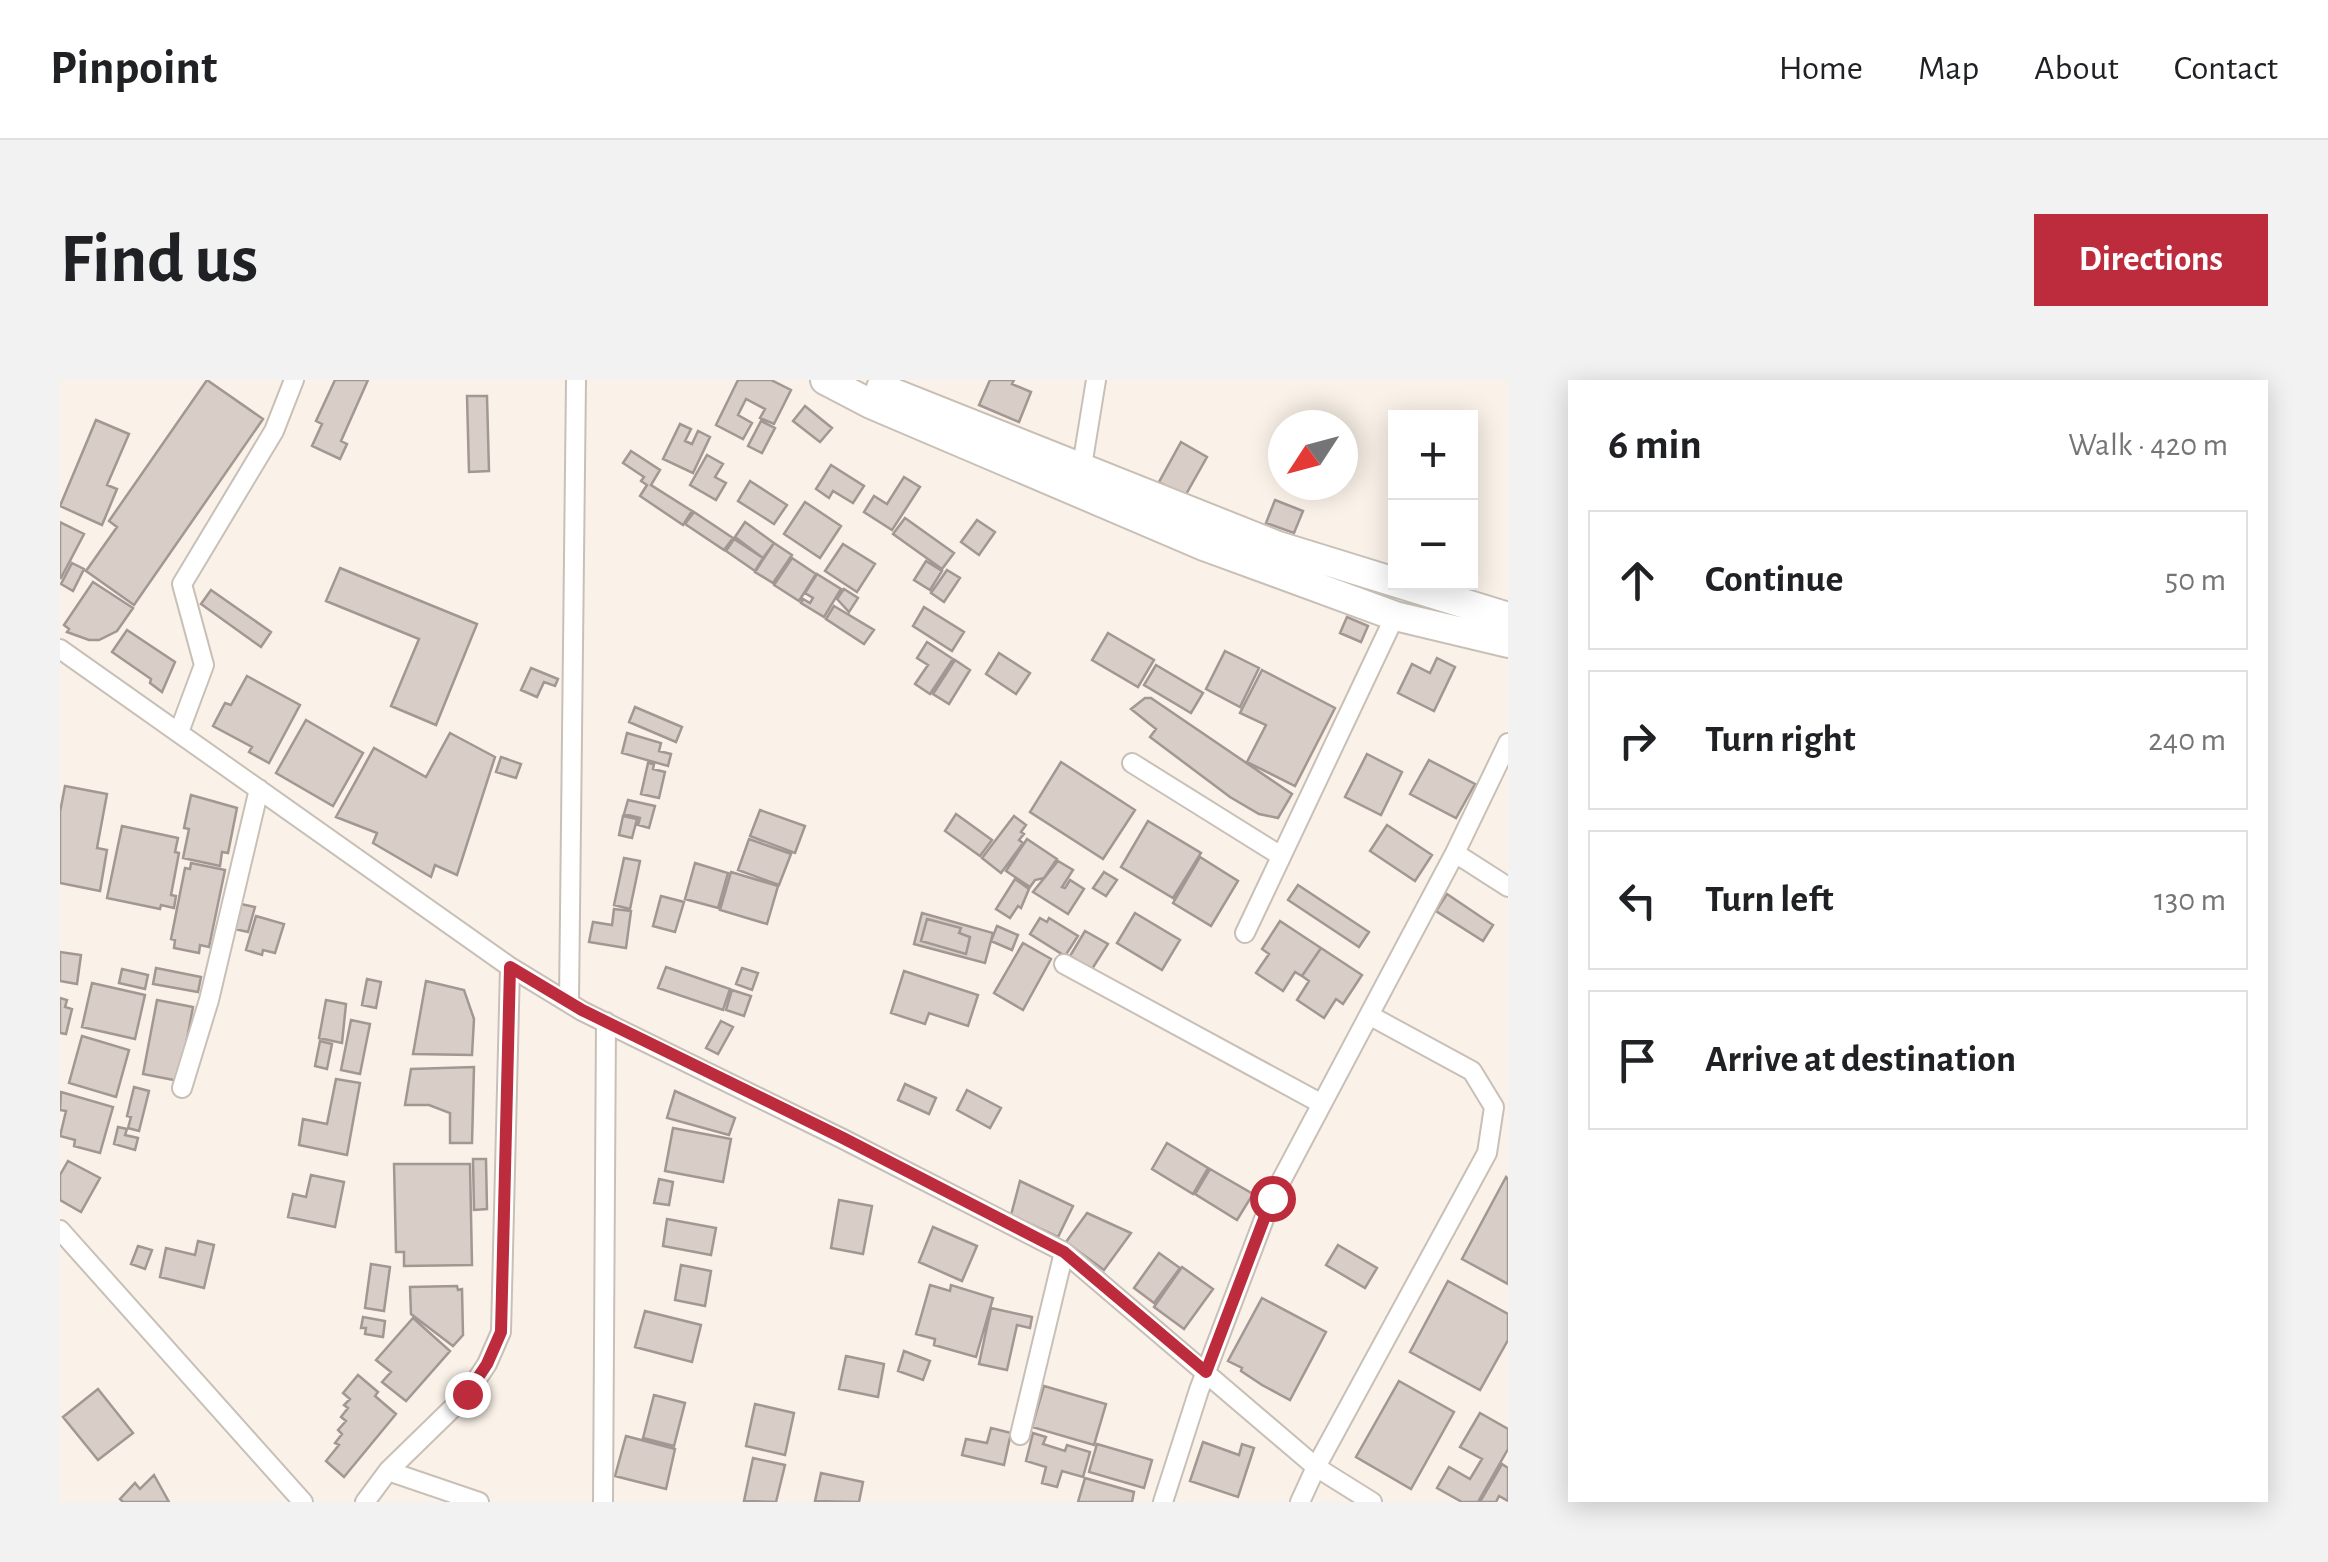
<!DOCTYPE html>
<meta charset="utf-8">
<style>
body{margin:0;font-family:"Alegreya Sans",sans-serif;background:#f2f2f2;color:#202124}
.controls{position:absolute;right:30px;top:30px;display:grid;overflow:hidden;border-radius:0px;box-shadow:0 5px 25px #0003}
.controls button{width:90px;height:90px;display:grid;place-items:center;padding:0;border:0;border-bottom:2px solid #e0e0e0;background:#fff;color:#202124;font:50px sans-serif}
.compass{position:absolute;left:1208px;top:30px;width:90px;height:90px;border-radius:50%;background:#fff;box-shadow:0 5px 25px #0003;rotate:234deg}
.stop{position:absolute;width:30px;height:30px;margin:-22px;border:8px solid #bd2c3d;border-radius:50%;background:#fff}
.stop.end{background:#bd2c3d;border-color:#fff;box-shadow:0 2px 10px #0008}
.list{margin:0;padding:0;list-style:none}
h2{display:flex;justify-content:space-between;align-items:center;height:130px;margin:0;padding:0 40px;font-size:42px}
h2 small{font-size:32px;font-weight:400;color:#757577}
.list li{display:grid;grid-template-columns:65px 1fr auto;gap:30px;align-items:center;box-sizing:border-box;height:140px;margin:0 20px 20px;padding:0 20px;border:2px solid #e0e0e0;border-radius:0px}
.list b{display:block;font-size:38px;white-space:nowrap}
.list em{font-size:32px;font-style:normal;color:#757577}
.icon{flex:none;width:55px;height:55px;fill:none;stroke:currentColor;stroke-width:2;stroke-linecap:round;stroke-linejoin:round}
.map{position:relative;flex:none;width:1448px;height:1122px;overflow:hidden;border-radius:0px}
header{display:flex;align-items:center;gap:60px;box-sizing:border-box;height:140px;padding:0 50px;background:#fff;border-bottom:2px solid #e0e0e0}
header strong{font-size:48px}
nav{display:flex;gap:55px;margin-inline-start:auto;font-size:35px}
.intro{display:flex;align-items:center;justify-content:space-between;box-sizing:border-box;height:240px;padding:0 60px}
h1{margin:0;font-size:70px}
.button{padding:25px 45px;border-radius:0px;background:#bd2c3d;color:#fff;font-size:35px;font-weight:700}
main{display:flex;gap:60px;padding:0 60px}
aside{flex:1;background:#fff;border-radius:0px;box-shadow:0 5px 25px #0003}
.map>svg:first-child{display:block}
.building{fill:#d9cdc7;stroke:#a29792;stroke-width:2.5;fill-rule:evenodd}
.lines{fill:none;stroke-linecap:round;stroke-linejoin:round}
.minor-casing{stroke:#c8c0b7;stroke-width:22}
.secondary-casing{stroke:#c8c0b7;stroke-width:32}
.minor{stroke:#fff;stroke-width:18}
.secondary{stroke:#fff;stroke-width:28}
.route{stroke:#bd2c3d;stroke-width:12}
</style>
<header>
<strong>Pinpoint</strong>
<nav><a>Home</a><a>Map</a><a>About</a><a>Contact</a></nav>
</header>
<div class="intro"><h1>Find us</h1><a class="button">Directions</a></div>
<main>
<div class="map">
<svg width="1448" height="1122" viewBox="0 0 1448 1122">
<rect width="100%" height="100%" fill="#faf2e8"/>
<path class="building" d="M147,0L203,39L74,225L26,191L57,147L49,141Z
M275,0H308L281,61L287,64L280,79L252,66L262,44L256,41Z
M678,0H711L731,10L714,44L700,38L705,29L686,19L678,35L692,43L683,59L656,45Z
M930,0H954L952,4L971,12L959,42L919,25Z
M407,16H427L429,91L409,92Z
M745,26L772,48L760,62L733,41Z
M36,40L69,54L47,105L57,109L42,145L0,126Z
M701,41L715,48L702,73L688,66Z
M620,44L631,49L625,61L632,64L638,51L650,57L633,93L603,79Z
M1121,62L1147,77L1125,116L1099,102Z
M571,71L600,90L591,105L632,131L623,145L580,116L587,105L581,101L584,97L563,83Z
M647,75L663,84L655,97L666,103L656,120L630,105Z
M771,85L804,106L793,123L773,111L769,118L756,109Z
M844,97L860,107L832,150L804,132L814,116L827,124Z
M690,101L727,125L714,144L678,121Z
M1215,120L1243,131L1234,153L1206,143Z
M745,122L781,146L760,178L724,154Z
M634,132L673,158L664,170L625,144Z
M845,138L894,173L882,189L833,154Z
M917,140L935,152L919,175L901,162Z
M0,142L24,154L1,198H0Z
M685,142L714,163L703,178L675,157Z
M674,159L703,178L695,191L666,171Z
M714,163L732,175L713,203L695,192Z
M783,164L815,184L797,212L765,191Z
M732,178L756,194L739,221L714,205Z
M866,181L882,191L870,210L854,200Z
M12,183L24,189L13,211L1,204Z
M280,188L417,244L376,345L331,326L359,259L266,221Z
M887,190L900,198L884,222L871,213Z
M757,194L781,209L764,237L741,223L743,219L750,223L753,218L745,213Z
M33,202L73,228L57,251L39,260H29L7,252L9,249L4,245Z
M784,209L798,218L789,232L777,219Z
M151,210L211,252L201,267L141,224Z
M774,226L814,250L804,264L766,239Z
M864,227L904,252L892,271L853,246Z
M1287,237L1308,246L1301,262L1280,253Z
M67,250L115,282L102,312L90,303L91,299L52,272Z
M1048,253L1094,280L1078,307L1032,280Z
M867,262L893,279L870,314L855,304L868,285L857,278Z
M1165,271L1199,288L1180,327L1146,309Z
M939,273L970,293L956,314L926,294Z
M1377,278L1395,287L1374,331L1338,313L1352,284L1370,293Z
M895,280L910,290L889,324L873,314Z
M1096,285L1143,313L1131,333L1084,305Z
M471,288L498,299L495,306L484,302L477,317L461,310Z
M1202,290L1275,328L1235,406L1187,382L1206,345L1180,333Z
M187,296L240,325L209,383L189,372L192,367L153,346L165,323L171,325Z
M1085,318H1091L1232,414L1218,438L1199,434L1170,417L1090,357L1096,349L1071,329Z
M575,327L622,347L616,362L569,342Z
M246,340L303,373L273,426L216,393Z
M390,353L435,377L397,495L375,485L371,497L313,463L317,453L276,437L314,368L366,397Z
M567,353L601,363L599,371L611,374L608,386L562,373Z
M1307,374L1342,392L1321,435L1285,417Z
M441,377L461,384L456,398L436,392Z
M1369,380L1415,404L1396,438L1350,414Z
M1001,382L1075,430L1043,479L970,432Z
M588,383L594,384L593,389L605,392L599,418L581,414Z
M5,406L47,414L37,468L47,470L40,511L0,503V432Z
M131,415L177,428L168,473L162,472L160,486L123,478L129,449L124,448Z
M568,420L595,426L589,448L578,445L580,438L564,434Z
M700,430L745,446L735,473L690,456Z
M896,434L932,460L920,476L885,451Z
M563,436L577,439L572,458L559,455Z
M954,436L966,445L961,452L964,454L959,460L963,463L941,493L922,478Z
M1088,441L1141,473L1113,518L1061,487Z
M1327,445L1372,475L1355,501L1310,471Z
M62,446L118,458L115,472L119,473L111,515L116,516L114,528L101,525L100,529L47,518Z
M689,459L731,474L719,505L678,490Z
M967,459L997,479L984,498L975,500L970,507L946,491Z
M1140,477L1178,501L1151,546L1113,523Z
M564,478L580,481L570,529L554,525Z
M998,481L1013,490L1002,507L1005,508L1010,500L1024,509L1008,534L973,512Z
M131,483L165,490L149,567L140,565L139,573L114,568L115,560L111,559L125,488L130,489Z
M635,483L668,493L658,528L625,519Z
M671,492L718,506L707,544L660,530Z
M1044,492L1057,500L1046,516L1033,508Z
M955,499L969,509L961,528L958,526L950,538L936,529Z
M1238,505L1309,552L1299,567L1228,520Z
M1387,514L1433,545L1423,561L1376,531Z
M601,516L624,522L615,552L593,546Z
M181,524L195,527L188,552L175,549Z
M554,529L571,531L566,568L529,562L533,542L552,545Z
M862,533L933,553L925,583L854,564ZM867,539L901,548L899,553L910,557L906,574L861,561Z
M1075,533L1120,560L1102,590L1057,563Z
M196,536L224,544L215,573L203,570L202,575L186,570Z
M980,538L987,542L989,538L1018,556L1005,576L970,554Z
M867,539L901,548L899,553L910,557L906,574L861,561Z
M1220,541L1261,568L1242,596L1235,592L1223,611L1196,593L1209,574L1202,569Z
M937,546L958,555L952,570L931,561Z
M1025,551L1048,564L1032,589L1010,576Z
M963,563L991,579L963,630L934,613Z
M1261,568L1302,595L1283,624L1276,619L1264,638L1237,620L1249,601L1242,596Z
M0,572L21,575L17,604L0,601Z
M606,587L670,609L663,630L598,608Z
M96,588L141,597L138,612L93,604Z
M682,588L698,593L692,610L676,604Z
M62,589L88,595L85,609L59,603Z
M844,591L918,615L908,646L869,633L865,644L831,633Z
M307,599L321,602L316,628L302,625Z
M366,601L404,610L414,639L412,675L353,674Z
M32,603L85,615L75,659L22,647Z
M672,610L691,616L684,636L666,630Z
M0,618L7,620L5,627L12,629L6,654L0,653Z
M97,620L133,627L119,701L83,694Z
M266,620L286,624L282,663L259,658Z
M291,640L310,644L300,694L281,690Z
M661,641L673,647L658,674L646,668Z
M22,656L69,670L56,717L9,703Z
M260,661L272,664L267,689L255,686Z
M414,687L412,763H390V733L369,725H345L351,689Z
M276,699L300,703L287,775L239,765L243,739L267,744Z
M845,704L876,718L869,734L838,720Z
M74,707L89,711L79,751L68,748L71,737L67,736Z
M907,710L941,728L930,748L897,730Z
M615,711L675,738L669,755L607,738Z
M1,712L53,727L40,773L14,766L15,760L0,756L6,731L0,730Z
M58,747L67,749L65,755L78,758L75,770L54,764Z
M613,748L671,759L663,802L605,791Z
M1107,763L1148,788L1133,814L1092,789Z
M413,779H426L427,829L414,830Z
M8,781L40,798L21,832L0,820V795Z
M334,784H410L412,885L344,886V872H336Z
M1150,789L1193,814L1177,840L1135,814Z
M251,795L284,802L275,847L228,837L233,814L246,817Z
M1446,797L1448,799V904L1402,879Z
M599,799L613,802L609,825L594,823Z
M960,801L1013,826L998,857L951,835Z
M779,820L812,826L803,874L771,868Z
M1027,833L1071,853L1044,890L1006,862Z
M607,839L656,848L651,875L603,866Z
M873,847L917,866L902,901L859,882Z
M138,861L154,865L144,908L100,897L106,868L135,875Z
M1278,865L1317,888L1305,908L1266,885Z
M78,866L92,870L85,889L71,884Z
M1099,873L1120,888L1094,923L1074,908Z
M311,884L330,887L324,931L305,928Z
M621,885L651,891L645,926L615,920Z
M1122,887L1153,909L1124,949L1094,927Z
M1388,901L1448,934V960L1420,1010L1350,972Z
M870,905L890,911L891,905L933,918L916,977L874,965L875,959L856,954Z
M397,906L398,910L402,909L403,955L393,966L351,934L350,907Z
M1202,918L1266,952L1230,1020L1202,1005L1181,991L1182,988L1168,981Z
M931,928L972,937L970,948L957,945L947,990L919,984Z
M585,931L641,945L632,982L575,967Z
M303,937L325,941L323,957L305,954L306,948H301Z
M353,938L390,971L346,1021L322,1002L331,992L316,980Z
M844,971L870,981L863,1000L838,991Z
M786,976L824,984L818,1017L779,1009Z
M298,995L318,1012L315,1016L336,1034L284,1097L266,1081L279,1065L275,1063L282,1054L278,1050L286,1041L281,1037L288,1028L284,1025L290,1019L283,1013Z
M1339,1001L1394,1032L1351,1109L1296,1077Z
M984,1006L1046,1024L1034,1065L972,1047Z
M38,1009L73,1053L38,1080L3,1037Z
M594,1015L625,1023L614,1066L583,1058Z
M695,1024L734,1033L725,1075L686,1066Z
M1420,1033L1448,1049V1069L1418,1122H1402L1377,1108L1389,1087L1410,1099L1422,1079L1400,1067Z
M931,1048L951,1053L944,1085L902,1075L906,1059L927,1063Z
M973,1053L986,1057L983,1064L1005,1071L1007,1065L1030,1072L1023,1097L1002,1091L997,1107L982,1103L986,1087L966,1081Z
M566,1056L615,1069L606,1109L555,1096Z
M1143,1062L1179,1075L1182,1064L1194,1068L1178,1117L1130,1101Z
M1037,1064L1092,1080L1084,1108L1029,1092Z
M693,1078L725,1085L716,1122L684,1121Z
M1442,1084L1448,1088V1121L1439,1116L1436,1122H1420Z
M761,1093L803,1102L799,1122L755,1121Z
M94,1095L109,1122H63L60,1119L75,1103L80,1109Z
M1025,1098L1074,1112L1072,1122H1018Z"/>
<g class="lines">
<defs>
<path id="minor" d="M1022,86L1036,0
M0,269L450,587L522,631L783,759L1004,872L1256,1087L1312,1122
M119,352L144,285L122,204L214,51L234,0
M1072,383L1221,476
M1395,473L1448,507
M1185,553L1335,236
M1004,584L1262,724
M509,622L516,0
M122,708L149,620L199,409
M0,850L243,1122
M960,1055L1004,872
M328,1091L419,1122
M305,1122L328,1091L407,1014L427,984L441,952L450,587
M543,1122L546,642
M1103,1122L1139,1010L1212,818L1395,473L1448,363
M1240,1122L1256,1087L1427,773L1434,727L1412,691L1309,635"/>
<path id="secondary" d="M765,0L811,24L1144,166L1335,236L1448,263
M821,8L1218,166L1448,237"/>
</defs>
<use href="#minor" class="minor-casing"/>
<use href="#secondary" class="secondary-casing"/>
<use href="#minor" class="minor"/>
<use href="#secondary" class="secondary"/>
</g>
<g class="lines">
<path class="route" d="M407,1014L427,984L441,952L450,587L522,630L783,758L1004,872L1146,992L1212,818"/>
</g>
</svg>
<div class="controls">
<button>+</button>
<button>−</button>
</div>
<svg class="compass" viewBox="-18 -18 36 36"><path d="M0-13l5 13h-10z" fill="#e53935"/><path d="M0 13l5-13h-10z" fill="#757577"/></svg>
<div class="stop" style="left:1212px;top:818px"></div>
<div class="stop end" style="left:407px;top:1014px"></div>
</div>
<aside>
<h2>6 min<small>Walk · 420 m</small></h2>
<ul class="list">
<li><svg class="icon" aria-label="ahead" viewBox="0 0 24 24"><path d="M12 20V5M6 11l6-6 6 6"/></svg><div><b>Continue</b></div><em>50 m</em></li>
<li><svg class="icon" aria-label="right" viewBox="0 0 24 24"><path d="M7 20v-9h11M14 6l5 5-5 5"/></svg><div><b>Turn right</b></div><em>240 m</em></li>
<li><svg class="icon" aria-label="left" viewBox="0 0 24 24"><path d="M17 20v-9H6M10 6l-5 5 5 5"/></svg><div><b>Turn left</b></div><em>130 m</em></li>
<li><svg class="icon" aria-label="arrive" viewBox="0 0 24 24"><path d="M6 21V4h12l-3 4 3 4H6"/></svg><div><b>Arrive at destination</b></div></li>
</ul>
</aside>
</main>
